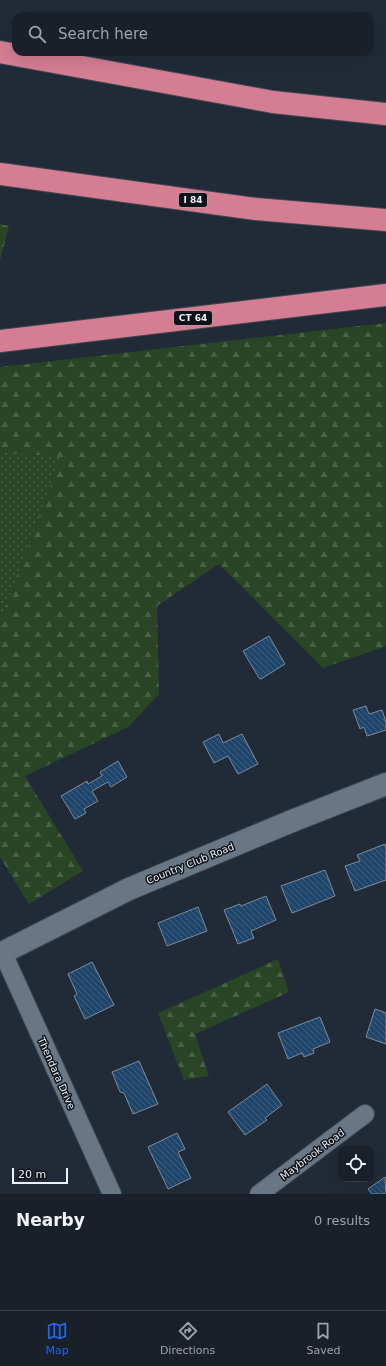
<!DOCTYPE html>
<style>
body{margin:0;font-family:"DejaVu Sans",sans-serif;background:#262d35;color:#f1f3f6}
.controls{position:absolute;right:12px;bottom:12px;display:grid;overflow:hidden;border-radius:8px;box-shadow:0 4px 16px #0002}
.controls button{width:36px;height:36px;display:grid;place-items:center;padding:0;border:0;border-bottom:1px solid #373e46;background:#192029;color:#f1f3f6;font:20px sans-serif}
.scale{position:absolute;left:12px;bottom:10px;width:56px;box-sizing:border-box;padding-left:4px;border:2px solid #ebf2fa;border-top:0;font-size:11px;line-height:14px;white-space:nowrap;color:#ebf2fa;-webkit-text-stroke:3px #0f1319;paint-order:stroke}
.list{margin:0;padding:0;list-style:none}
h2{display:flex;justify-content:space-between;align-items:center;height:52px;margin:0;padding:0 16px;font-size:17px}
h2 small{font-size:13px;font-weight:400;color:#9fa3a8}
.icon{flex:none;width:22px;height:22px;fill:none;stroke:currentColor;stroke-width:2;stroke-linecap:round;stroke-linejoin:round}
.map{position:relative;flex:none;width:386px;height:1194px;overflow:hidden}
.search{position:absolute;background:#192029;box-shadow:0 4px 16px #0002;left:12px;right:12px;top:12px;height:44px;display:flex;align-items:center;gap:10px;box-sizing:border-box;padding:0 14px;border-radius:12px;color:#9fa3a8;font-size:15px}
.sheet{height:116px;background:#192029}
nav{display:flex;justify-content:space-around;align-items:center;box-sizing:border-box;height:56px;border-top:1px solid #373e46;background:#192029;font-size:11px;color:#9fa3a8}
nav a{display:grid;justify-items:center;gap:2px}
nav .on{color:#2563eb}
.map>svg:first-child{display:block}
.forest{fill:url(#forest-firs)}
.park{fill:url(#park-dots)}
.building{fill:url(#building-back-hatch);stroke:#7e8b99}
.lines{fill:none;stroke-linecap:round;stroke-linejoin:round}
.minor-casing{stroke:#404953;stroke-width:20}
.tertiary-casing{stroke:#404953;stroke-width:24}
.motorway-casing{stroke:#404953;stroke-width:24}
.minor{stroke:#697684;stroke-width:18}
.tertiary{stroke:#697684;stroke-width:22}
.motorway{stroke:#d57d92;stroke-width:22}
.labels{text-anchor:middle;stroke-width:3;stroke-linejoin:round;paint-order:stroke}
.shield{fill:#0f1319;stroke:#a9afb6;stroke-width:1}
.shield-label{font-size:9px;font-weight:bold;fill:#ebf2fa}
.street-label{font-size:10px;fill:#ebf2fa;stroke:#0f1319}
</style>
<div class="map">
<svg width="386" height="1194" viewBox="0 0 386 1194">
<defs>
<pattern id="forest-firs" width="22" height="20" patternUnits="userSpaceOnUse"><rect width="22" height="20" fill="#2a4525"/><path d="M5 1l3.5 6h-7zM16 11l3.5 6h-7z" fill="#496046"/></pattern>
<pattern id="park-dots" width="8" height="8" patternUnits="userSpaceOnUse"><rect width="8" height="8" fill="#2a4525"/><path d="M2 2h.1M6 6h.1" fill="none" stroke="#496046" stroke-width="1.8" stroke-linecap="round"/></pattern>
<pattern id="building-back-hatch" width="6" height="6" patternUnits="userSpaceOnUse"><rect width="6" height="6" fill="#1f456b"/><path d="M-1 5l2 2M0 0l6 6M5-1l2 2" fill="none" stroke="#406081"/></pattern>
</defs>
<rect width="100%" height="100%" fill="#212b37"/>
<path class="forest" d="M0,224L9,226L0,260Z
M386,323V646L323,668L219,564L157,606L159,694L128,727L25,776L83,871L29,904L0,857V367Z
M278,959L289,992L195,1034L209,1076L184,1080L158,1013Z"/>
<path class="park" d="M0,452L61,457L0,623Z"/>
<path class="building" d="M269,636L285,664L261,679L259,678L243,651Z
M366,706L369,714L382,710L386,722V730L367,736L364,727L360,729L353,710Z
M219,734L223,743L242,734L258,764L238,774L228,756L214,763L203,742Z
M118,761L127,777L111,787L108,782L92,791L98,801L84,809L86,813L75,819L61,796L87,781L88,784L102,776L100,772Z
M385,844L386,848V880L355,891L345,866L360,861L357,855Z
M325,870L335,896L292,913L281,886Z
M266,896L276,920L251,931L254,938L238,944L224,910L240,904L241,906Z
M198,907L207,931L167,946L158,923Z
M92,962L114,1005L85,1019L74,996L77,994L68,974Z
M375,1009L386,1013V1044L366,1037Z
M320,1017L330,1042L313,1049L314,1053L304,1057L302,1053L288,1059L278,1033Z
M139,1061L158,1104L133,1114L124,1093L120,1092L112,1072Z
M267,1084L282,1105L265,1118L267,1120L245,1135L228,1112Z
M177,1133L185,1149L178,1152L191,1178L168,1189L148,1147Z
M385,1177L386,1194H372L368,1189Z"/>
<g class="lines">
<defs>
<path id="minor" d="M3,953L112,1194
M259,1194L365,1114"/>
<path id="tertiary" d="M0,954L129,889L292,821L386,784"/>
<path id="motorway" d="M0,52L273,102L386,114
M0,174L256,209L386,220
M0,341L386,295"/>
</defs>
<use href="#minor" class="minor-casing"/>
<use href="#tertiary" class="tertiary-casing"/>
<use href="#motorway" class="motorway-casing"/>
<use href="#minor" class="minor"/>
<use href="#tertiary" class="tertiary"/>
<use href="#motorway" class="motorway"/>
</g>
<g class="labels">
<g class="shield">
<rect x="179" y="193" width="28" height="14" rx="3"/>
<rect x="174" y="311" width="38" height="14" rx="3"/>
</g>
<g class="shield-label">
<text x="193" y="203">I 84</text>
<text x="193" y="321">CT 64</text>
</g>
<g class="street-label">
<text transform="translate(190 863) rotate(-22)" y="4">Country Club Road</text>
<text transform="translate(57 1073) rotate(66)" y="4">Thendara Drive</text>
<text transform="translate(312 1154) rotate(-37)" y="4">Maybrook Road</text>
</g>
</g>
</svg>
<div class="controls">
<button><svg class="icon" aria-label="locate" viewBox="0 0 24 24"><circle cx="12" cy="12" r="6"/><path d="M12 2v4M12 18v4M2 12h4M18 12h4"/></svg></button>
</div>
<div class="scale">20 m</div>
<div class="search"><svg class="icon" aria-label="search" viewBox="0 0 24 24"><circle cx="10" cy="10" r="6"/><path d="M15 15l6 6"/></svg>Search here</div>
</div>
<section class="sheet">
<h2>Nearby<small>0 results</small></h2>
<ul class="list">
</ul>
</section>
<nav>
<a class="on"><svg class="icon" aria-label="map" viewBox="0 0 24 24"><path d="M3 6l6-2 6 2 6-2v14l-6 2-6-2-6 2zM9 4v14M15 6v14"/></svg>Map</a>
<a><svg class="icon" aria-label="directions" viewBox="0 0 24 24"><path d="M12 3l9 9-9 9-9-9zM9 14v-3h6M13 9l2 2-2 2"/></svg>Directions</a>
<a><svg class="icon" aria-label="saved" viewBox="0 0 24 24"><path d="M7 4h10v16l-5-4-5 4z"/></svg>Saved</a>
</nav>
